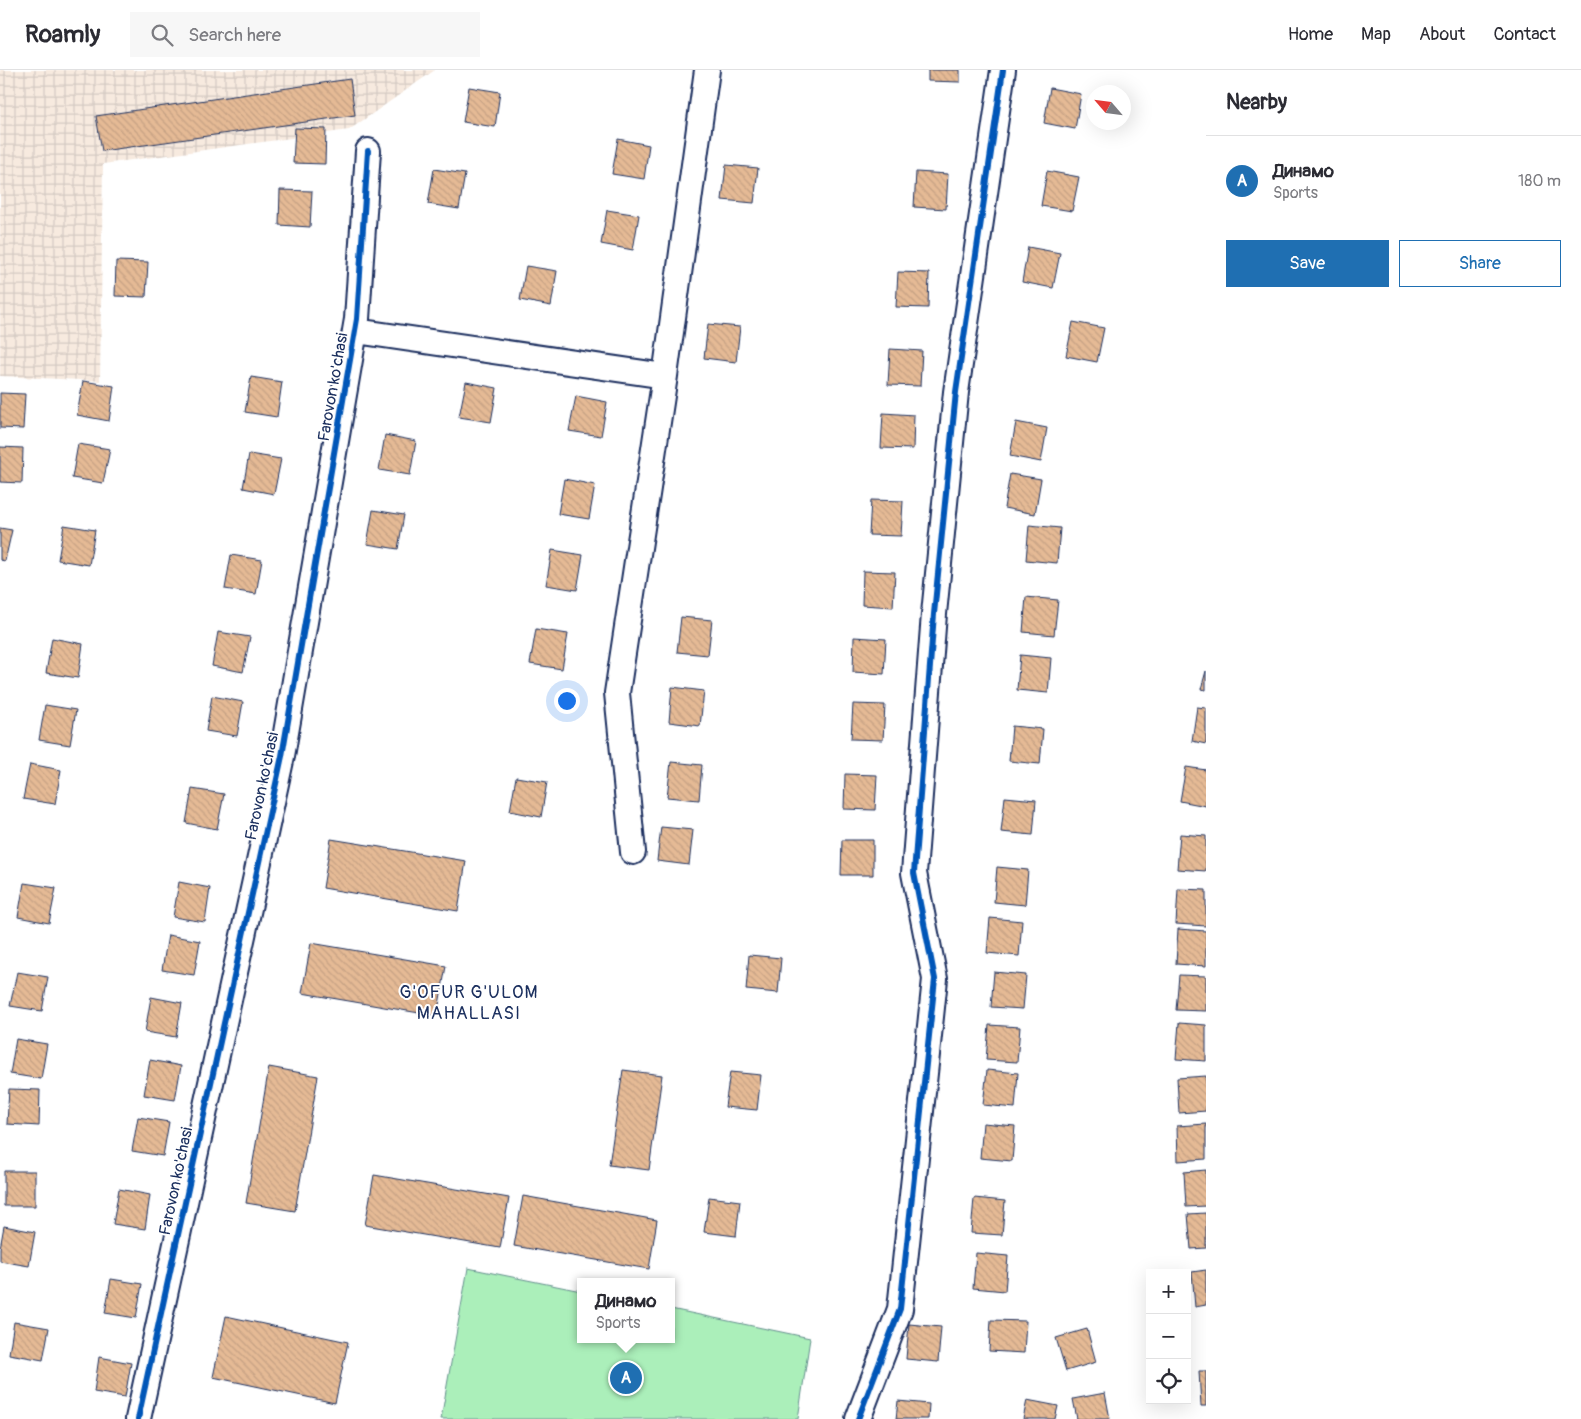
<!DOCTYPE html>
<meta charset="utf-8">
<style>
body{margin:0;font-family:Pangolin,sans-serif;background:#f7f7f7;color:#2b2b33}
.controls{position:absolute;right:15px;bottom:15px;display:grid;overflow:hidden;border-radius:0px;box-shadow:0 5px 20px #0002}
.controls button{width:45px;height:45px;display:grid;place-items:center;padding:0;border:0;border-bottom:1px solid #e1e1e2;background:#fff;color:#2b2b33;font:25px sans-serif}
.compass{position:absolute;left:1086px;top:15px;width:45px;height:45px;border-radius:50%;background:#fff;box-shadow:0 5px 20px #0002;rotate:298deg}
.you{position:absolute;left:566px;top:630px;width:18px;height:18px;margin:-12px;border:4px solid #fff;border-radius:50%;background:#1a73e8;box-shadow:0 0 0 8px #1a73e833}
.badge{display:grid;place-items:center;width:32px;height:32px;border-radius:50%;background:#1f6fb2;color:#fff;font-size:16px;font-weight:700}
.pin{position:absolute;translate:-50% -50%;border:2px solid #fff;box-shadow:0 1px 5px #0006}
.popup{position:absolute;left:577px;top:1208px;width:98px;height:65px;box-sizing:border-box;display:grid;place-content:center;border-radius:0px;background:#fff;filter:drop-shadow(0 1px 4px #0005);font-size:16px;white-space:nowrap;color:#7c7c81}
.popup b{font-size:19px;color:#2b2b33}
.popup::after{content:'';position:absolute;left:50%;top:100%;margin-left:-10px;border:10px solid transparent;border-top-color:#fff}
.list{margin:0;padding:0;list-style:none}
h2{display:flex;justify-content:space-between;align-items:center;height:65px;margin:0;padding:0 20px;font-size:21px}
h2 small{font-size:16px;font-weight:400;color:#7c7c81}
.list li{display:grid;grid-template-columns:32px 1fr auto;gap:15px;align-items:center;box-sizing:border-box;height:90px;padding:0 20px;border-top:1px solid #e1e1e2}
.list b{display:block;font-size:19px;white-space:nowrap}
.list p{margin:0;font-size:16px;white-space:nowrap;color:#7c7c81}
.list em{font-size:16px;font-style:normal;color:#7c7c81}
.actions{display:flex;gap:10px;padding:15px 20px}
.actions a{flex:1;padding:11px 0;border:1px solid #1f6fb2;border-radius:0px;text-align:center;font-size:18px;color:#1f6fb2}
.actions .main{background:#1f6fb2;color:#fff}
.icon{flex:none;width:28px;height:28px;fill:none;stroke:currentColor;stroke-width:2;stroke-linecap:round;stroke-linejoin:round}
.map{position:relative;flex:none;width:1206px;height:1349px;overflow:hidden}
header{display:flex;align-items:center;gap:30px;box-sizing:border-box;height:70px;padding:0 25px;background:#fff;border-bottom:1px solid #e1e1e2}
header strong{font-size:24px}
nav{display:flex;gap:28px;margin-inline-start:auto;font-size:18px}
.search{width:350px;height:45px;background:#f7f7f7;display:flex;align-items:center;gap:12px;box-sizing:border-box;padding:0 18px;border-radius:0px;color:#7c7c81;font-size:19px}
main{display:flex}
aside{flex:1;background:#fff}
.map>svg:first-child{display:block}
.industrial{fill:url(#industrial-grid)}
.pitch{fill:#abefba;stroke:#638f8c}
.building{fill:url(#building-back-hatch);stroke:#1b2f5e}
.lines{fill:none;stroke-linecap:round;stroke-linejoin:round}
.minor-casing{stroke:#1b2f5e;stroke-width:28}
.minor{stroke:#fff;stroke-width:24}
.cycleway-casing{stroke:#fff;stroke-width:9}
.cycleway{stroke:#0057b8;stroke-width:6}
.labels{text-anchor:middle;stroke-width:4;stroke-linejoin:round;paint-order:stroke}
.street-label{font-size:16px;fill:#1b2f5e;stroke:#fff}
.neighbourhood-label{font-size:18px;letter-spacing:1px;fill:#1b2f5e;stroke:#fff}
</style>
<header>
<strong>Roamly</strong>
<div class="search"><svg class="icon" aria-label="search" viewBox="0 0 24 24"><circle cx="10" cy="10" r="6"/><path d="M15 15l6 6"/></svg>Search here</div>
<nav><a>Home</a><a>Map</a><a>About</a><a>Contact</a></nav>
</header>
<main>
<div class="map">
<svg width="1206" height="1349" viewBox="0 0 1206 1349">
<defs>
<pattern id="industrial-grid" width="8" height="8" patternUnits="userSpaceOnUse" patternTransform="scale(1.25)"><rect width="8" height="8" fill="#f7eadf"/><path d="M0 4h8M4 0v8" fill="none" stroke="#d3c9c2"/></pattern>
<pattern id="building-back-hatch" width="6" height="6" patternUnits="userSpaceOnUse" patternTransform="scale(1.25)"><rect width="6" height="6" fill="#e5ba95"/><path d="M-1 5l2 2M0 0l6 6M5-1l2 2" fill="none" stroke="#c4a083"/></pattern>
</defs>
<rect width="100%" height="100%" fill="#fff"/>
<filter id="ink" filterUnits="userSpaceOnUse"><feTurbulence type="fractalNoise" baseFrequency=".02" numOctaves="2"/><feDisplacementMap in="SourceGraphic" scale="10" xChannelSelector="R" yChannelSelector="G"/><feConvolveMatrix kernelMatrix="1 2 1 2 8 2 1 2 1" color-interpolation-filters="sRGB"/></filter>
<g filter="url(#ink)">
<path class="industrial" d="M0,0H435L349,60L103,94L100,311L0,306Z"/>
<path class="pitch" d="M468,1198L581,1221V1269H671V1239L810,1268L798,1349H441Z"/>
<path class="building" d="M928,0H960V12L928,11Z
M350,9L355,45L102,81L96,46Z
M469,17L500,22L495,57L463,52Z
M1050,18L1081,24L1075,59L1044,53Z
M295,58L326,59L325,94L293,93Z
M618,69L649,75L644,109L612,104Z
M726,95L758,98L754,133L722,130Z
M434,99L465,104L459,139L428,134Z
M1047,101L1079,107L1072,141L1041,136Z
M916,102L948,104L946,139L914,137Z
M280,120L312,121L310,157L279,155Z
M607,140L639,145L633,180L601,174Z
M1028,177L1060,183L1053,218L1022,212Z
M116,191L148,192L146,227L115,226Z
M526,196L557,201L551,236L520,230Z
M898,202L929,203L928,238L896,237Z
M1073,252L1104,258L1097,292L1066,286Z
M708,254L740,257L736,292L704,288Z
M890,279L922,281L920,316L888,315Z
M251,307L282,312L277,347L245,342Z
M83,311L114,316L109,351L77,345Z
M466,312L497,318L491,352L459,347Z
M0,323L25,324L23,359L0,358Z
M576,326L607,332L601,366L569,361Z
M883,343L914,345L913,379L881,378Z
M1016,352L1047,358L1041,392L1010,386Z
M385,365L416,371L410,405L379,400Z
M78,374L110,379L103,413L72,408Z
M0,377L23,378L22,413L0,412Z
M249,384L281,389L274,424L243,418Z
M1010,404L1041,409L1035,444L1004,438Z
M564,409L595,415L589,449L558,444Z
M871,430L903,431L901,466L869,465Z
M373,440L404,445L398,479L367,474Z
M64,455L95,460L89,495L58,490Z
M1029,455L1060,458L1057,493L1026,490Z
M0,458L12,460L5,491L0,490Z
M552,480L583,485L577,520L546,515Z
M231,485L262,490L256,524L225,519Z
M863,501L895,502L893,537L862,535Z
M1026,527L1058,530L1054,565L1023,562Z
M681,547L712,550L708,585L677,582Z
M536,559L568,564L562,599L530,594Z
M218,562L250,567L243,602L212,596Z
M854,567L886,569L884,604L853,602Z
M52,568L83,574L78,608L46,603Z
M1020,585L1051,588L1048,623L1017,620Z
M1206,601V620L1201,619Z
M672,617L704,621L700,656L669,652Z
M212,626L243,632L237,666L206,661Z
M853,634L885,635L883,670L851,669Z
M45,635L76,640L70,675L39,670Z
M1197,637L1206,638V674L1192,671Z
M1012,656L1043,659L1040,694L1009,691Z
M671,692L702,695L699,730L667,727Z
M30,694L61,700L55,734L23,729Z
M1186,697L1206,700V736L1180,731Z
M845,704L877,705L875,740L844,739Z
M516,707L547,712L541,747L510,741Z
M192,719L224,724L217,759L186,753Z
M1005,727L1036,730L1033,765L1001,762Z
M661,757L693,760L689,795L657,791Z
M1180,764L1206,766V801L1177,799Z
M331,769L466,791L458,841L323,818Z
M842,770H873V805H841Z
M997,797L1028,800L1025,835L994,832Z
M179,812L210,818L205,852L173,847Z
M24,813L56,818L49,853L18,847Z
M1178,819L1206,820V856L1176,854Z
M990,848L1022,851L1019,886L987,883Z
M1178,859L1206,861V896L1176,894Z
M168,865L200,871L194,905L162,900Z
M311,873L446,896L437,946L302,923Z
M749,885L781,888L778,923L746,920Z
M17,902L48,907L42,941L10,936Z
M994,902L1026,905L1023,939L991,937Z
M1179,905L1206,906V941L1176,940Z
M151,927L182,933L176,967L145,962Z
M1179,953L1206,955V991L1176,989Z
M989,955L1020,957L1017,992L986,990Z
M16,969L47,974L41,1009L10,1004Z
M150,990L181,996L175,1030L144,1025Z
M269,997L318,1006L295,1141L246,1133Z
M623,1000L662,1005L649,1100L609,1095Z
M987,1000L1018,1003L1015,1038L983,1035Z
M730,1002L761,1005L757,1040L725,1037Z
M1206,1006V1041L1179,1043L1177,1008Z
M9,1019L40,1020L39,1056L7,1054Z
M138,1047L169,1052L163,1086L132,1081Z
M983,1053L1015,1056L1012,1091L980,1088Z
M1206,1054V1089L1178,1091L1177,1056Z
M1206,1100V1136L1186,1137L1184,1102Z
M4,1101H35V1136H4Z
M374,1105L509,1128L500,1178L365,1155Z
M119,1119L150,1125L145,1159L113,1154Z
M523,1126L657,1150L649,1199L514,1176Z
M709,1127L740,1131L736,1166L704,1162Z
M974,1128L1005,1131L1002,1165L971,1163Z
M1206,1143V1178L1191,1179L1188,1144Z
M4,1156L35,1162L29,1196L0,1191V1178Z
M976,1183L1008,1186L1005,1221L973,1218Z
M1206,1200V1235L1195,1237L1192,1202Z
M111,1209L142,1214L136,1248L105,1243Z
M226,1246L348,1272L335,1333L213,1307Z
M991,1250L1026,1251L1024,1283L989,1281Z
M14,1252L49,1258L43,1290L9,1284Z
M909,1254L941,1257L938,1292L906,1289Z
M1087,1259L1096,1292L1066,1301L1056,1268Z
M99,1287L131,1293L125,1327L94,1322Z
M1199,1301H1206V1336H1201Z
M1105,1323L1110,1349H1077L1073,1329Z
M1027,1330L1058,1336L1055,1349H1023Z
M898,1331L929,1334L928,1349H896Z"/>
<g class="lines">
<defs>
<path id="minor" d="M356,261L665,306
M633,782L617,623L665,306L707,0
M138,1349L282,686L357,249L368,81
M858,1349L900,1239L935,909L914,803L934,544L956,322L1003,0"/>
</defs>
<use href="#minor" class="minor-casing"/>
<use href="#minor" class="minor"/>
<defs>
<path id="cycleway" d="M138,1349L282,686L357,249L368,81
M858,1349L900,1239L935,909L914,803L934,544L956,322L1003,0"/>
</defs>
<use href="#cycleway" class="cycleway-casing"/>
<use href="#cycleway" class="cycleway"/>
</g>
</g>
<g class="labels">
<g class="street-label">
<text transform="translate(332 317) rotate(-80)" y="6">Farovon ko'chasi</text>
<text transform="translate(261 716) rotate(-78)" y="6">Farovon ko'chasi</text>
<text transform="translate(175 1111) rotate(-78)" y="6">Farovon ko'chasi</text>
</g>
<g class="neighbourhood-label">
<text x="469" y="928">G'OFUR G'ULOM<tspan x="469" dy="21">MAHALLASI</tspan></text>
</g>
</g>
</svg>
<div class="controls">
<button>+</button>
<button>−</button>
<button><svg class="icon" aria-label="locate" viewBox="0 0 24 24"><circle cx="12" cy="12" r="6"/><path d="M12 2v4M12 18v4M2 12h4M18 12h4"/></svg></button>
</div>
<svg class="compass" viewBox="-18 -18 36 36"><path d="M0-13l5 13h-10z" fill="#e53935"/><path d="M0 13l5-13h-10z" fill="#7c7c81"/></svg>
<div class="you"></div>
<div class="pin badge" style="left:626px;top:1308px">A</div>
<div class="popup"><b>Динамо</b>Sports</div>
</div>
<aside>
<h2>Nearby<small></small></h2>
<ul class="list">
<li><span class="badge">A</span><div><b>Динамо</b><p>Sports</p></div><em>180 m</em></li>
</ul>
<div class="actions"><a class="main">Save</a><a>Share</a></div>
</aside>
</main>
